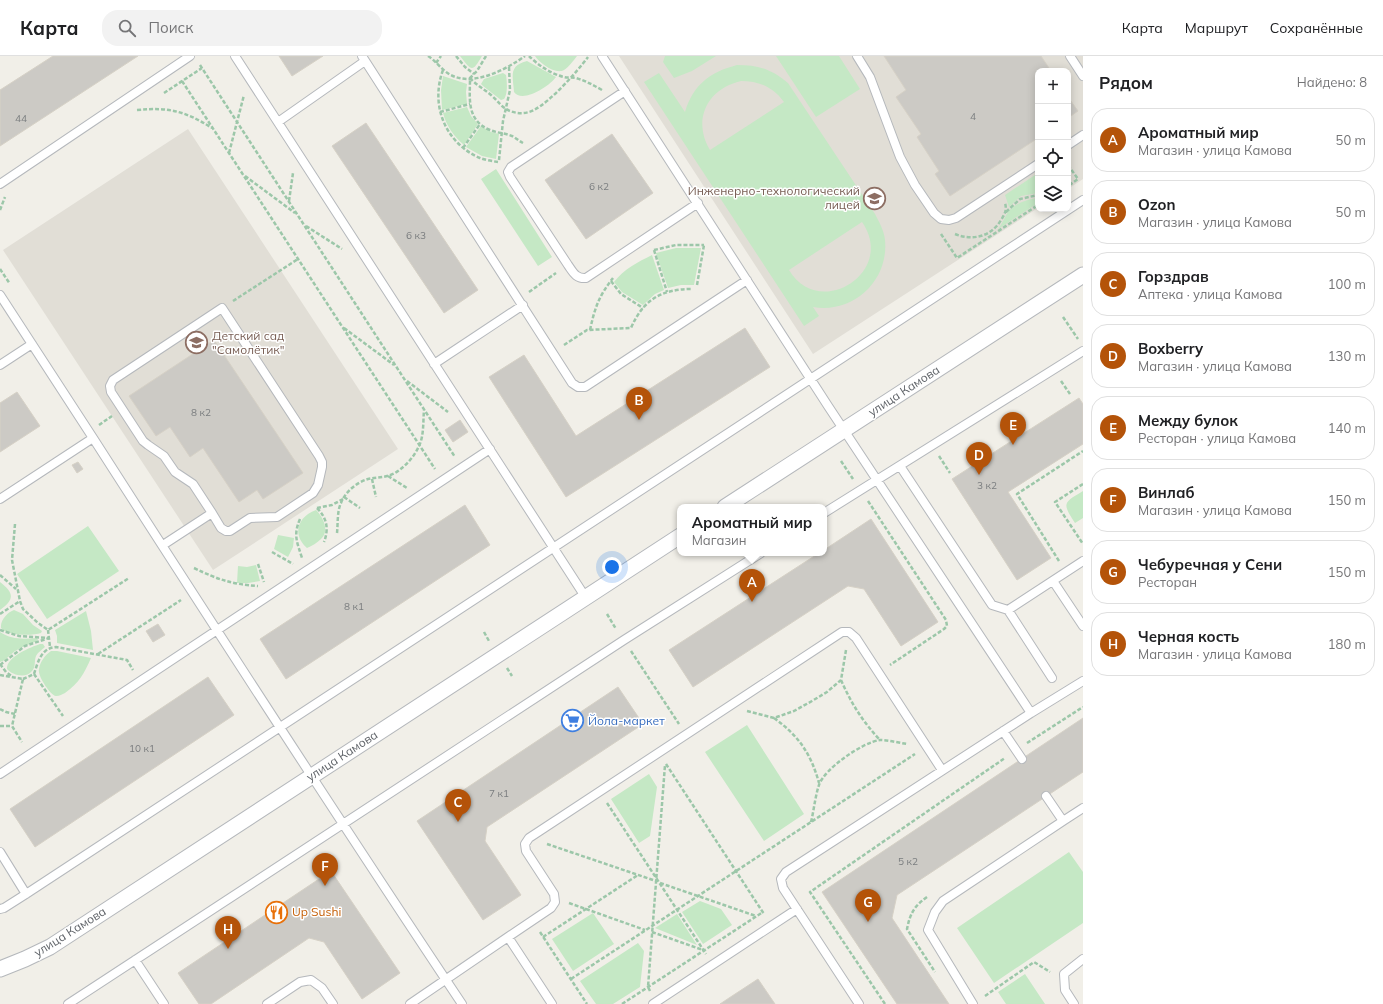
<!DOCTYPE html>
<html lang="ru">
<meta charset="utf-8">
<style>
body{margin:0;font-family:Mulish,sans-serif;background:#f2f2f2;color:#202124}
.controls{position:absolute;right:12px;top:12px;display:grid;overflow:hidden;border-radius:8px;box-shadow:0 2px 10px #0003}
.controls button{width:36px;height:36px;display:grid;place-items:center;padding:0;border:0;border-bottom:1px solid #e0e0e0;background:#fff;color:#202124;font:20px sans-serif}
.you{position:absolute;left:612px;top:511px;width:14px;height:14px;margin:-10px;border:3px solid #fff;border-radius:50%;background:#1a73e8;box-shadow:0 0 0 6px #1a73e833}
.badge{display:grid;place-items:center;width:26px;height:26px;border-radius:50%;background:#b45309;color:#fff;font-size:13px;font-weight:700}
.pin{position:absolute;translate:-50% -33px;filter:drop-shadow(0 1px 2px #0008)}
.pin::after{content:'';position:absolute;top:21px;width:14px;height:12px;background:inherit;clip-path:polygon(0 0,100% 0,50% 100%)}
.popup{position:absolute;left:677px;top:448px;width:150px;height:52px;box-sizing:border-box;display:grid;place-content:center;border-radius:8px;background:#fff;filter:drop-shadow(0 1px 3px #0005);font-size:13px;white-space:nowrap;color:#757577}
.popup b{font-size:15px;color:#202124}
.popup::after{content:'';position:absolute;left:50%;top:100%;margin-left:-8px;border:8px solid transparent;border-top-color:#fff}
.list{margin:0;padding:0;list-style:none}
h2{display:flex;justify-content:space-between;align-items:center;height:52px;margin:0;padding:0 16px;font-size:17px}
h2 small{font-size:13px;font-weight:400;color:#757577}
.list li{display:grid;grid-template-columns:26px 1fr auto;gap:12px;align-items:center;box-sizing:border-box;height:64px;margin:0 8px 8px;padding:0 8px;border:1px solid #e0e0e0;border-radius:16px}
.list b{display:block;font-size:15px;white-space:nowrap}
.list p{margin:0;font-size:13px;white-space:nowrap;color:#757577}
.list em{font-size:13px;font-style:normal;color:#757577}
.icon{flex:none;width:22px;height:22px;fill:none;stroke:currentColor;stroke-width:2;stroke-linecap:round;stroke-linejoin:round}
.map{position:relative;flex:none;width:1083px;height:948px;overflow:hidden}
header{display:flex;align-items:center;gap:24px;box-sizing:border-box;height:56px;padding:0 20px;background:#fff;border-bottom:1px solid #e0e0e0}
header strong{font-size:19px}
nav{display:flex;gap:22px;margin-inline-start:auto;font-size:14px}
.search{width:280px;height:36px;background:#f2f2f2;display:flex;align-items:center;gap:10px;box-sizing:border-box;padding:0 14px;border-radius:16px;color:#757577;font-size:15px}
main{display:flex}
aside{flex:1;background:#fff}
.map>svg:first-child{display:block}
.education{fill:#e1ded6}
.green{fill:#c5e8c5;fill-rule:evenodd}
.building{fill:#cccac5;stroke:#d6d1c6}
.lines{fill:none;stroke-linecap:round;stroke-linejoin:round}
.service-casing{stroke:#b5b8bc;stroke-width:10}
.minor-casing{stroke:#b5b8bc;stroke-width:17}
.path{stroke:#9cc7a9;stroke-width:2.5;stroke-dasharray:4 2;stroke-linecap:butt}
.service{stroke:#fff;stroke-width:8}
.minor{stroke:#fff;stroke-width:15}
.labels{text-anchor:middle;stroke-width:3;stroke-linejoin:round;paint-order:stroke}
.number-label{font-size:10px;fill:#7a7d7f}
.education-label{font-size:12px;fill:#785e54;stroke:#fff;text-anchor:end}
.street-label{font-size:12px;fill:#5f6368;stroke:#fff}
.shop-label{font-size:12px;fill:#366cbe;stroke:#fff;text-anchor:start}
.food-label{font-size:12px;fill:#c56008;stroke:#fff;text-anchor:start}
</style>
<header>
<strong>Карта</strong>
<div class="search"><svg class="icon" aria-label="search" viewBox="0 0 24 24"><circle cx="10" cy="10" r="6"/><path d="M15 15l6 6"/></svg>Поиск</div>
<nav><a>Карта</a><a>Маршрут</a><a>Сохранённые</a></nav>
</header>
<main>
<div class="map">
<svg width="1083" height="948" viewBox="0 0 1083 948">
<rect width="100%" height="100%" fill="#f1efe8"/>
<path class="education" d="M619,0H1083V123L1068,133V15H1038V152L813,298Z
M188,73L398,393L213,514L3,194Z"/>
<path class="green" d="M460,0H482C472,17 472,15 460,0Z
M535,0H577C573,5 569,11 564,14C556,19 539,7 535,0Z
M665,0H716L692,15L674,22L663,6Z
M776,0H839L860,33L816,61Z
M527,5L556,21C550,30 522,48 514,36C513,20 508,10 527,5Z
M737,9C758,9 771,13 788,27L875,158C879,166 884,174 885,184C889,224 854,258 813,251L819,260L804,270L644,26L659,17L685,56C693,29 710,16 737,9ZM741,25C759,25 773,31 784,46L710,94C692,64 707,33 741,25ZM862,166C897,216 819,265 789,214Z
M503,17L506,19C507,25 508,38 504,43L501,44L483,30L481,28L484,23Z
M443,20L467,28L466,36L467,48L442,54L441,34Z
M467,51L471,60L478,68L464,89C454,81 446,69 443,57Z
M481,70L491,76L499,78L496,103L482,100L466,91Z
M496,113L552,201L538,210L481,123Z
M1038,117V137L1021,140L1009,151L1005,139Z
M1038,142V147L998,173C1002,168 1005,161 1008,156C1015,147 1028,143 1038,142Z
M676,192H701L694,229H681L668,232L656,197Z
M652,199L664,234L655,238L643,249L622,236L614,226C624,213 638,206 652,199Z
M1083,435V462L1075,467C1062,447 1063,447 1083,435Z
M316,454C323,461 330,475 321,483C317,487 312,490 307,492C292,479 297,461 316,454Z
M88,470L119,515L47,563L17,518Z
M278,479L294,482L293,491L288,501L274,493Z
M256,509L260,525L248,527H237L238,510L247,511Z
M0,526C14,537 15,543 0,554Z
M14,554L23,558L33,569L42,575L41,577C33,580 7,580 1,572C0,564 8,556 14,554Z
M86,555L91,575L93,594L57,587V580L55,574Z
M0,576C12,584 23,583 37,582L38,584C32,588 23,590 17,594C11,597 6,605 0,606Z
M40,588H43L45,591C42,594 38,596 36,600C34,605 36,611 32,615C26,623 12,619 7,613C6,601 31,591 40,588Z
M51,595H57L91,602C84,618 79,627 65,637C62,638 60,640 56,640C50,639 37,619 39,613C40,606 45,599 51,595Z
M747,669L804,758L764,785L705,696Z
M649,718L657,731L650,780L639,787L611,743Z
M1069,796L1083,816V867L994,927L957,872Z
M700,845L721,853L732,869L703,888L682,856Z
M593,857L614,888L573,915L552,883Z
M677,858L697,889L655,872Z
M638,887L644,895L640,931L613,948H596L580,925Z
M1025,918L1045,948H1006L998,936Z"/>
<path class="building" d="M53,0H138L0,90V34Z
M279,0H323L292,20Z
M884,0H1041L1051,15H1038V82L950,140L935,118L939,115L917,81L921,78L896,41L906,34Z
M1068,41L1078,55L1068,62Z
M366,67L478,234L444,257L332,90Z
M612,78L653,137L586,183L545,124Z
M745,272L770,311L566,441L489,321L524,299L576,380Z
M214,284L303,417L263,443L257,434L239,446L203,392L190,401L170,371L156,380L129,340Z
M17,336L40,370L0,396V347Z
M1079,342L1083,348V388L1008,436L1051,502L1017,524L952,423Z
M460,364L468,376L453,386L445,374Z
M78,406L83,413L77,417L72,409Z
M465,449L490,489L286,623L260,583Z
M871,463L938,566L901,590L864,533L848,530L693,631L669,594L819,497H824V494Z
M158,568L165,579L153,586L146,575Z
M208,621L234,659L35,791L10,753Z
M618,631L643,668L487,771L485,785L521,839L483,864L417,765Z
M1083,662V716L897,839L892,862L949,948H897L822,836Z
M331,815L400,917L362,943L324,886L309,882L211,948H199L178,917Z
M758,923L775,948H720L729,942Z"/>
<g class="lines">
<defs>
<path id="service" d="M235,0L586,542
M362,0L572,327L578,331H585L747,224
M602,0L828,350L1031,657L786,816L781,823L783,832L859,948
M857,0L870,21L900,101L915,129L934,157L941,163L949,164L956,162L1038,108
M1070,0L1083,20
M625,35L511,111L508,116L510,121L568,209C573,216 576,223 586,222L698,147
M278,66L365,5
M1068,89L1083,79
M0,128L190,0
M0,239L93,382
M434,308L523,249
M0,309L32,288
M900,410L992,549L1008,554L1083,505
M0,443L93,382C215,572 337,761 462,948
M824,457L1083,295
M163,489L212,457L221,472L226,475H230L250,462L277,461L313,437L318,429L322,411V406L319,400L222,252L113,324L110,330L111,336L143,385L148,389L164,400L175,416L193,428L212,457
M1053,525L1083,570
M1008,554L1052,622
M1031,657L1083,625
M1003,675L1022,703
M0,718L490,393
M1063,765L1083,752
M0,796L26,838
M0,853L4,852L26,838L1083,144
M508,881L551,852L555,846L554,838L526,795L525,788L529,782L842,576H849L856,582L942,714
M135,904L164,948
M68,948L624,584L761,497
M267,948L300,926L311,924L322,932L333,948
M410,948L508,881L552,948
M653,948L797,853
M973,948L928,874L935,856L943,845L1063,765L1046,740
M1074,948L1065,934L1064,918L1083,903"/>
<path id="minor" d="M725,451L1083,219
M0,913L25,903L50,891L680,480"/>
</defs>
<use href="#service" class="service-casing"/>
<use href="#minor" class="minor-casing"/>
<path class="path" d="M428,0C436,5 441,13 449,18C472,32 507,13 525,0
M456,0L465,11L474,18
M486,0L477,15L470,22C470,43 466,64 490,74C497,77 505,77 512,80C516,82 519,85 523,87
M529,0C538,9 551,18 564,21C568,22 572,21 576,22C586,25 593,29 602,34
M436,7L441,0
M200,9L455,401
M443,14C430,49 445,87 480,102C485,104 492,105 498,106
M470,22C476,29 484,33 491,39C498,45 502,52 510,55C518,58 526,58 534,54C551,45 576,17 588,1
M182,25L435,413
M164,37L202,12
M137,54C169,51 185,55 212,72
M440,56L470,48
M463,92L480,68
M229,97L244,39
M499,104L503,65L510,34L509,11
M1068,109L1078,123L1068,130
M245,120L295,157
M289,145L293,117
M0,154L5,141
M1006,156L1020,143L1038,139
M306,170L342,193
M941,178L957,202L1038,149
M955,178C972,185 991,181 1001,164C1005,158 1007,154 1005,147
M654,194L676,189H704
M654,194L667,236
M0,213L10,228
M611,225L621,238L643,252
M697,229L704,189
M529,236L556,217
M233,245L298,203
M1063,261L1078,283
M344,272L394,309
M590,274C595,251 599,240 613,222
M564,289L587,274L631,272C643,244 661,233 692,233
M407,325L448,356
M1061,325L1070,338
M99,369L112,360
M939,400L950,417
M841,405L853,423
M388,420L407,432
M372,423L376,441
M1083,428L1055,446L1083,488
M344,441L360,452
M868,445L946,564L947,570L944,573L890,609
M317,452L332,449L343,443
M317,452C327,462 329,473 324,486
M300,463C293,479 297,486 302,502
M15,468L12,504L20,545L23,553L38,567L48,574L129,522
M337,477C338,468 337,455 341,447C345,436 357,426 368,423C377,421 386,422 395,417C405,411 414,401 419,390C424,380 423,366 424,354
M272,496L293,508
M1059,505L1017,438L1083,395
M258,508L264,526
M194,512C219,524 231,528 258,530
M0,519L16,533
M0,558L20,545
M607,558L616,573
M0,574L19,580L48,582
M48,574L50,591
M484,576L489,585
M631,595L679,668
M98,598L181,544
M0,608L6,616L13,621
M0,609L25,590L49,582
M507,612L512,620
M34,618C38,606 41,592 56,591L127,604L133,614
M0,619L23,623L12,670L22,686
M23,623L34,618L63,660
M841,624C851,647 863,666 880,684
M0,653L6,656L15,658
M747,655L774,662L794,655L812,645L827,636L841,624L846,594
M774,662C799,680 811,698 819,727
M0,670H12
M1027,687L1083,651
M666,708L764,858
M607,747L706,898
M811,766C814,754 815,741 819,729C824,713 863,686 880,684C889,684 899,687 908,688
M547,788L656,825
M660,827L756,860
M927,841C914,850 910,858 907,873L935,916
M569,847L645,874
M540,876L587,948
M652,876L703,894
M543,881L638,819
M571,923L915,698
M650,935L648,931L665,709
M985,940L1034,906L1050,916
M622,948L763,856
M885,948L810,836L1005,702"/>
<use href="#service" class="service"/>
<use href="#minor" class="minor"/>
</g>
<defs>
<symbol id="school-ring" viewBox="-11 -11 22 22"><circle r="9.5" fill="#fff" stroke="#8d6e63" stroke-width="1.5"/><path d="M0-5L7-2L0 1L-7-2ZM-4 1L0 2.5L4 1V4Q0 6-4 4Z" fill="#8d6e63"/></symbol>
<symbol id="supermarket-ring" viewBox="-11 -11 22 22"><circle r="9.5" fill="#fff" stroke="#3f7fe0" stroke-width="1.5"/><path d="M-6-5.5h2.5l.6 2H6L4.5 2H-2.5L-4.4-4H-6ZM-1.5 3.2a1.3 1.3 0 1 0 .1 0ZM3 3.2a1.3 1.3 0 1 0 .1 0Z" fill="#3f7fe0"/></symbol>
<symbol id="restaurant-ring" viewBox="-11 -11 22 22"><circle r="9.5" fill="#fff" stroke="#e8710a" stroke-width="1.5"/><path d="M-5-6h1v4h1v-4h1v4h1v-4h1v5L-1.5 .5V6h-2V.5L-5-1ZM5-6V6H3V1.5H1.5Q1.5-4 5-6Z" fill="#e8710a"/></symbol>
</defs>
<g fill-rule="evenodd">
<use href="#school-ring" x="862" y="130" width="25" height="25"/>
<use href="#school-ring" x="184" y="274" width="25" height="25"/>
<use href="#supermarket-ring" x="560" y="652" width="25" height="25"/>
<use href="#restaurant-ring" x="264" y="844" width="25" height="25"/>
</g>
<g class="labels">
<g class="number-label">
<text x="973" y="64">4</text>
<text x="21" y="66">44</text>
<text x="599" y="134">6 к2</text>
<text x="416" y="183">6 к3</text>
<text x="201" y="360">8 к2</text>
<text x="987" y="433">3 к2</text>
<text x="354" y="554">8 к1</text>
<text x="142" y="696">10 к1</text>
<text x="499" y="741">7 к1</text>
<text x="908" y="809">5 к2</text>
</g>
<g class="education-label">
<text x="860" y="139">Инженерно-технологический<tspan x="860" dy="14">лицей</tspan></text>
<text x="212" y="284" text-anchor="start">Детский сад<tspan x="212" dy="14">"Самолётик"</tspan></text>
</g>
<g class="street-label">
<text transform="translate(904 335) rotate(-33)" y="4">улица Камова</text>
<text transform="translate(342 700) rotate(-33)" y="4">улица Камова</text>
<text transform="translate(70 876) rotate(-32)" y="4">улица Камова</text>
</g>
<g class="shop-label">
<text x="588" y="669">Йола-маркет</text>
</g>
<g class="food-label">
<text x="292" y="860">Up Sushi</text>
</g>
</g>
</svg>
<div class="controls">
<button>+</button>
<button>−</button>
<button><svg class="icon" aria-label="locate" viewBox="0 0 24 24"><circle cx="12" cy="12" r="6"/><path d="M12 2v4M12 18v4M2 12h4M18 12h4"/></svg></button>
<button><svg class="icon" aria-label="layers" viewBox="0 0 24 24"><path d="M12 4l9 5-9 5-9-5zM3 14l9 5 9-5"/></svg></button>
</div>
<div class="you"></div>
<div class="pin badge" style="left:752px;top:546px">A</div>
<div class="popup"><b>Ароматный мир</b>Магазин</div>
<div class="pin badge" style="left:639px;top:364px">B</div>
<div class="pin badge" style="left:458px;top:766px">C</div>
<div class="pin badge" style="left:979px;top:419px">D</div>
<div class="pin badge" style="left:1013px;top:389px">E</div>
<div class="pin badge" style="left:325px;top:830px">F</div>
<div class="pin badge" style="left:868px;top:866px">G</div>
<div class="pin badge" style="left:228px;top:893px">H</div>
</div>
<aside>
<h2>Рядом<small>Найдено: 8</small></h2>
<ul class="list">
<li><span class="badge">A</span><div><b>Ароматный мир</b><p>Магазин · улица Камова</p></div><em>50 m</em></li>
<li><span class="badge">B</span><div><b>Ozon</b><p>Магазин · улица Камова</p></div><em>50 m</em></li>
<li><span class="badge">C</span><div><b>Горздрав</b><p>Аптека · улица Камова</p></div><em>100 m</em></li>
<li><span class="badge">D</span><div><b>Boxberry</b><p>Магазин · улица Камова</p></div><em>130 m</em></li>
<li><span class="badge">E</span><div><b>Между булок</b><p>Ресторан · улица Камова</p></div><em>140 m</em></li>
<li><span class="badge">F</span><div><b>Винлаб</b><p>Магазин · улица Камова</p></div><em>150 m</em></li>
<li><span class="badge">G</span><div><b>Чебуречная у Сени</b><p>Ресторан</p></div><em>150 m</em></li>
<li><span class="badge">H</span><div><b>Черная кость</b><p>Магазин · улица Камова</p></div><em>180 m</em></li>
</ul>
</aside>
</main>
